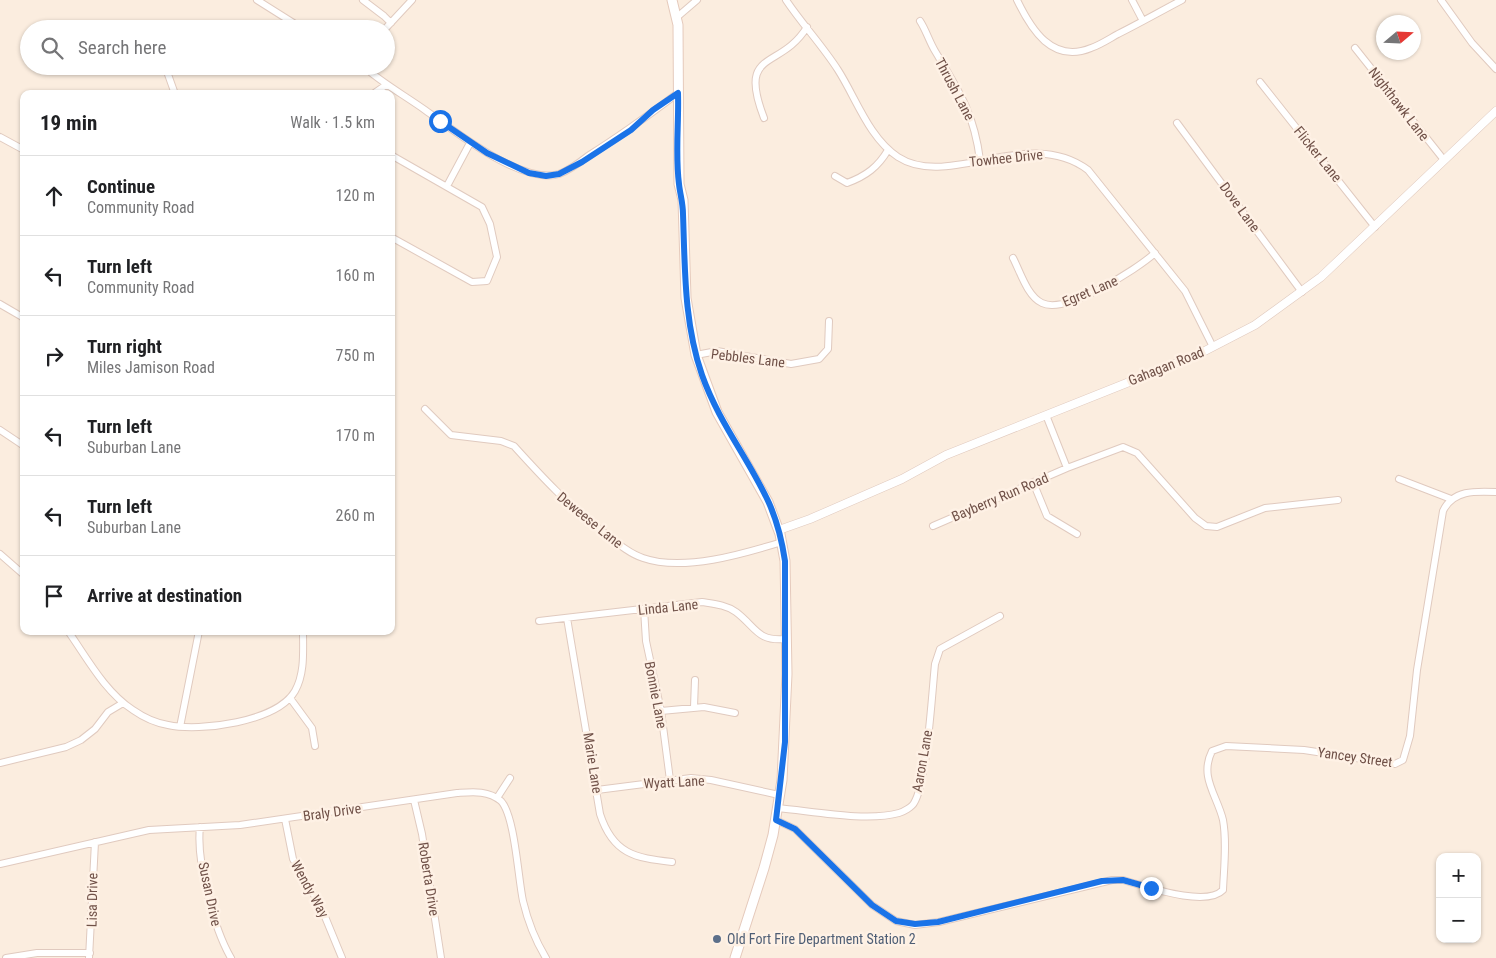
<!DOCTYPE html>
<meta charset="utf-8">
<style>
body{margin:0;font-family:"Roboto Condensed",sans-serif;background:#f6f6f6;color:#202124}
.controls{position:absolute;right:15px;bottom:15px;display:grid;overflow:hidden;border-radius:10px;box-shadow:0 1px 4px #0004}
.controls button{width:45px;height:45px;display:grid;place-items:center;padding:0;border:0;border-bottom:1px solid #e0e0e0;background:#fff;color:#202124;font:25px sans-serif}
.compass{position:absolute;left:1376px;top:15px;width:45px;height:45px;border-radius:50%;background:#fff;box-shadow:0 1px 4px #0004;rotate:71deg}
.stop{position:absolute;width:15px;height:15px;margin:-11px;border:4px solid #1a73e8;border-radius:50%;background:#fff}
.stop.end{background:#1a73e8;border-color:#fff;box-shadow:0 1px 5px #0008}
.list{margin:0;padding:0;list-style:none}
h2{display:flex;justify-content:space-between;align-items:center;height:65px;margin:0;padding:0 20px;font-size:21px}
h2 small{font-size:16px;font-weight:400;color:#757577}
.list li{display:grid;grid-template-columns:32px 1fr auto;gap:15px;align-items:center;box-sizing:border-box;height:80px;padding:0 20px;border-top:1px solid #e0e0e0}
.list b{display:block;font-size:19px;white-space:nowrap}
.list p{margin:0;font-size:16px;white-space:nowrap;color:#757577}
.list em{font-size:16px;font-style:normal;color:#757577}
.icon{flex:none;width:28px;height:28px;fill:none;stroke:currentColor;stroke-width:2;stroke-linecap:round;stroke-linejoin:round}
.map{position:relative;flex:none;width:1496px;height:958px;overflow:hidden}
.search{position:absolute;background:#fff;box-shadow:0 1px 4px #0004;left:20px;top:20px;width:375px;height:55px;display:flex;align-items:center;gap:12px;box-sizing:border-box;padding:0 18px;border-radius:28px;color:#757577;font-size:19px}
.panel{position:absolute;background:#fff;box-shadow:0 1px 4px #0004;left:20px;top:90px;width:375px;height:545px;border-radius:10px}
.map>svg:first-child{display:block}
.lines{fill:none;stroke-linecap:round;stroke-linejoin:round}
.minor-casing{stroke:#e0cabf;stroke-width:8}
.tertiary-casing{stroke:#e0cabf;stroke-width:9}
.secondary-casing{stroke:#e5cabc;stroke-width:11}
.minor{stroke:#fff;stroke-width:6}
.tertiary{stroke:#fff;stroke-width:8}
.secondary{stroke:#fff;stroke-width:9}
.route{stroke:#1a73e8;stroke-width:6}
.service-dot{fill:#5c6f8a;stroke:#fef1e5;stroke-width:2}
.labels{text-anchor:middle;stroke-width:5;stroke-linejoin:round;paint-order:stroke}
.street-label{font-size:14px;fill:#705148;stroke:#fef1e5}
.service-label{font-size:14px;fill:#4e5e75;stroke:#fef1e5;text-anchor:start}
</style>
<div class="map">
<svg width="1496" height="958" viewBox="0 0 1496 958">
<rect width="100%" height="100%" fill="#fbeddf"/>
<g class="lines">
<defs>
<path id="minor" d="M257,0L303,29
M363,0L384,16L391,23
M786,0C802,24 822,45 838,70C856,98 869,138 898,157C949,190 1028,125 1088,170L1185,291L1213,347
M1017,0C1031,29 1052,64 1091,48C1100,45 1109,39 1118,34C1140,23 1161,11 1182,0
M1132,0L1143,21
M1441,0L1472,43L1496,69
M676,18L697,0
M920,21C926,30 929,41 935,51C959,91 974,113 980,160
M385,29L412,0
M1355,48L1444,160
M165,66L175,94
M363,66C382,83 404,95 425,110C455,131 521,185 559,174C570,170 579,163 588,156C620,136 649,115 678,93
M1260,82L1375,227
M373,94L386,85
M764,118C737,48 780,71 807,27
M1177,123L1302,292
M0,137L24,150
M391,155L482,207L490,224L497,257L487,281L472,282L391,237
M835,176L847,183C866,176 878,167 888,150
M447,186L470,143
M1013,258C1020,271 1027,296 1042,303C1065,315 1136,270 1155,253
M0,304L24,318
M696,355L717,351L791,364L819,359L828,349L829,321
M425,409L451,435L501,441L514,446C542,477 569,506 602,531C615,541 628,553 643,558C683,572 743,554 782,542
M1046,415L1067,468
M0,430L24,446
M1399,479L1451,499
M1033,482L1047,516L1077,534
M933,526L1067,468L1123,447L1137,453L1195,518L1206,526L1217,527L1265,508L1338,500
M0,554L24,575
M644,609L646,641L661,711L670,780
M567,618L600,814C613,854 635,858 672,862
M539,621L702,602C714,604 726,605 736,612C756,627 757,642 786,639
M68,631C87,658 105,692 133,710C143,717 156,723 168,725C200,732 277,722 295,691C305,673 303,651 303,631
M290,698L312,728L315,746
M694,707L695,680
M661,711L704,707L735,713
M180,727L199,631
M0,763L66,747L81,740L95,729L108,712L123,703
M597,790L691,778L711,780L779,795
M497,798L510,778
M414,800L422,834L441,958
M777,808C812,811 866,822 899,813C903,812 912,807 914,803C927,782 932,693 935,664L940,649L1000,616
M285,819L293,859L321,907L342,958
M776,820L795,829L872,905L896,921L915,925L939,922L1112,880H1123C1145,886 1206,908 1223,890C1224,867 1227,842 1223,820C1217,795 1199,777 1212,751L1226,746L1304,750L1395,764L1403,760L1410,736L1417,670L1443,511C1453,490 1475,491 1496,492
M200,827C196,861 214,929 231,958
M0,864L149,830L240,825L457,793C472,792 488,790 501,801C515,816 518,878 523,901C528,922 535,940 546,958
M6,958L37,953H90
M89,958L95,842"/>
<path id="tertiary" d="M779,530L810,519L902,479L946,455L1197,355L1255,325L1321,277L1496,111"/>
<path id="secondary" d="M672,0L678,25L679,184L683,200L686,298L696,355L717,412L768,502L780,534L785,561L787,674L782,780L773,835L764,868L735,958"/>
</defs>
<use href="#minor" class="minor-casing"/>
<use href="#tertiary" class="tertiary-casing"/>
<use href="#secondary" class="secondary-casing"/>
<use href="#minor" class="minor"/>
<use href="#tertiary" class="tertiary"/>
<use href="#secondary" class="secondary"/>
</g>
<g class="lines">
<path class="route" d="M440,121L487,153L529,173L546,176L559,174L582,162L631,130L653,110L678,93C679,123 675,154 679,184C680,194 683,203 683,214C685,269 684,323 702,375C719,423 749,459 769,503C777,521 782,541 785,561V742L776,820L795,829L872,905L896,921L915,924L938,922L1102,881L1123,880L1151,888"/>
</g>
<circle class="service-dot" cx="717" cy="939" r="5"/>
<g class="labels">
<g class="street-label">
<text transform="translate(955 89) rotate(62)" y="5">Thrush Lane</text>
<text transform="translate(1399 104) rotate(52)" y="5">Nighthawk Lane</text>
<text transform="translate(1318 154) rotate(51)" y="5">Flicker Lane</text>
<text transform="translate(1006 158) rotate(-6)" y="5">Towhee Drive</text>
<text transform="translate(1240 207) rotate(54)" y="5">Dove Lane</text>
<text transform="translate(1090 291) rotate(-23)" y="5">Egret Lane</text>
<text transform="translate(748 358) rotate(7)" y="5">Pebbles Lane</text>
<text transform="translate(1166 366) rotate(-22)" y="5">Gahagan Road</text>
<text transform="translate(1000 497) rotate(-23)" y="5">Bayberry Run Road</text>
<text transform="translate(590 520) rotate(39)" y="5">Deweese Lane</text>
<text transform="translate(668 607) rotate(-6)" y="5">Linda Lane</text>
<text transform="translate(656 695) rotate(79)" y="5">Bonnie Lane</text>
<text transform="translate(1355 757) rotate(8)" y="5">Yancey Street</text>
<text transform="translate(922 761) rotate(-80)" y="5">Aaron Lane</text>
<text transform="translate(593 763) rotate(81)" y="5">Marie Lane</text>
<text transform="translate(674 782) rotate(-3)" y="5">Wyatt Lane</text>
<text transform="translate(332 812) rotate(-8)" y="5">Braly Drive</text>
<text transform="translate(429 879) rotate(81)" y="5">Roberta Drive</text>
<text transform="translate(310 889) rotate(61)" y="5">Wendy Way</text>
<text transform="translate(210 894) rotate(78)" y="5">Susan Drive</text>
<text transform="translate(92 900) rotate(-89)" y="5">Lisa Drive</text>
</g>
<g class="service-label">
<text x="727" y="944">Old Fort Fire Department Station 2</text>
</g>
</g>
</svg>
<div class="controls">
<button>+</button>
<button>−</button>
</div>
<svg class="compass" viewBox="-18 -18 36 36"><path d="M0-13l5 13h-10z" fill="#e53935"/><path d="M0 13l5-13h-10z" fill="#757577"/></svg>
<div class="stop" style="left:440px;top:121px"></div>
<div class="stop end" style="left:1151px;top:888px"></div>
<div class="search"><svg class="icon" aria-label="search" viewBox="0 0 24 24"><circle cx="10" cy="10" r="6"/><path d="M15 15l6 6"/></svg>Search here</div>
<section class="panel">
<h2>19 min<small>Walk · 1.5 km</small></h2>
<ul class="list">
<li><svg class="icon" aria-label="ahead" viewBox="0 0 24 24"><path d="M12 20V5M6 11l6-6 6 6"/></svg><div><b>Continue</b><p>Community Road</p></div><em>120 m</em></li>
<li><svg class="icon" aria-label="left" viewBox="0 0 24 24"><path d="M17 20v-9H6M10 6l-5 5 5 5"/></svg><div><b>Turn left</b><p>Community Road</p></div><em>160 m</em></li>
<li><svg class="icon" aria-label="right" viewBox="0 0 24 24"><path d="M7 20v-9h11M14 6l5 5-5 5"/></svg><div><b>Turn right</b><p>Miles Jamison Road</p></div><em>750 m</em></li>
<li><svg class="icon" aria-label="left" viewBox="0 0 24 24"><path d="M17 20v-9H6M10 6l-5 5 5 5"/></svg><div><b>Turn left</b><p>Suburban Lane</p></div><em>170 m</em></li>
<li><svg class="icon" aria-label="left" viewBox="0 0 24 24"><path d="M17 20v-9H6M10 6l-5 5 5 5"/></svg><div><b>Turn left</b><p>Suburban Lane</p></div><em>260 m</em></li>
<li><svg class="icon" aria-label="arrive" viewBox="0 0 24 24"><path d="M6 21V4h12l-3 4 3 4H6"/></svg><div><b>Arrive at destination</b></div></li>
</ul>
</section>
</div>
